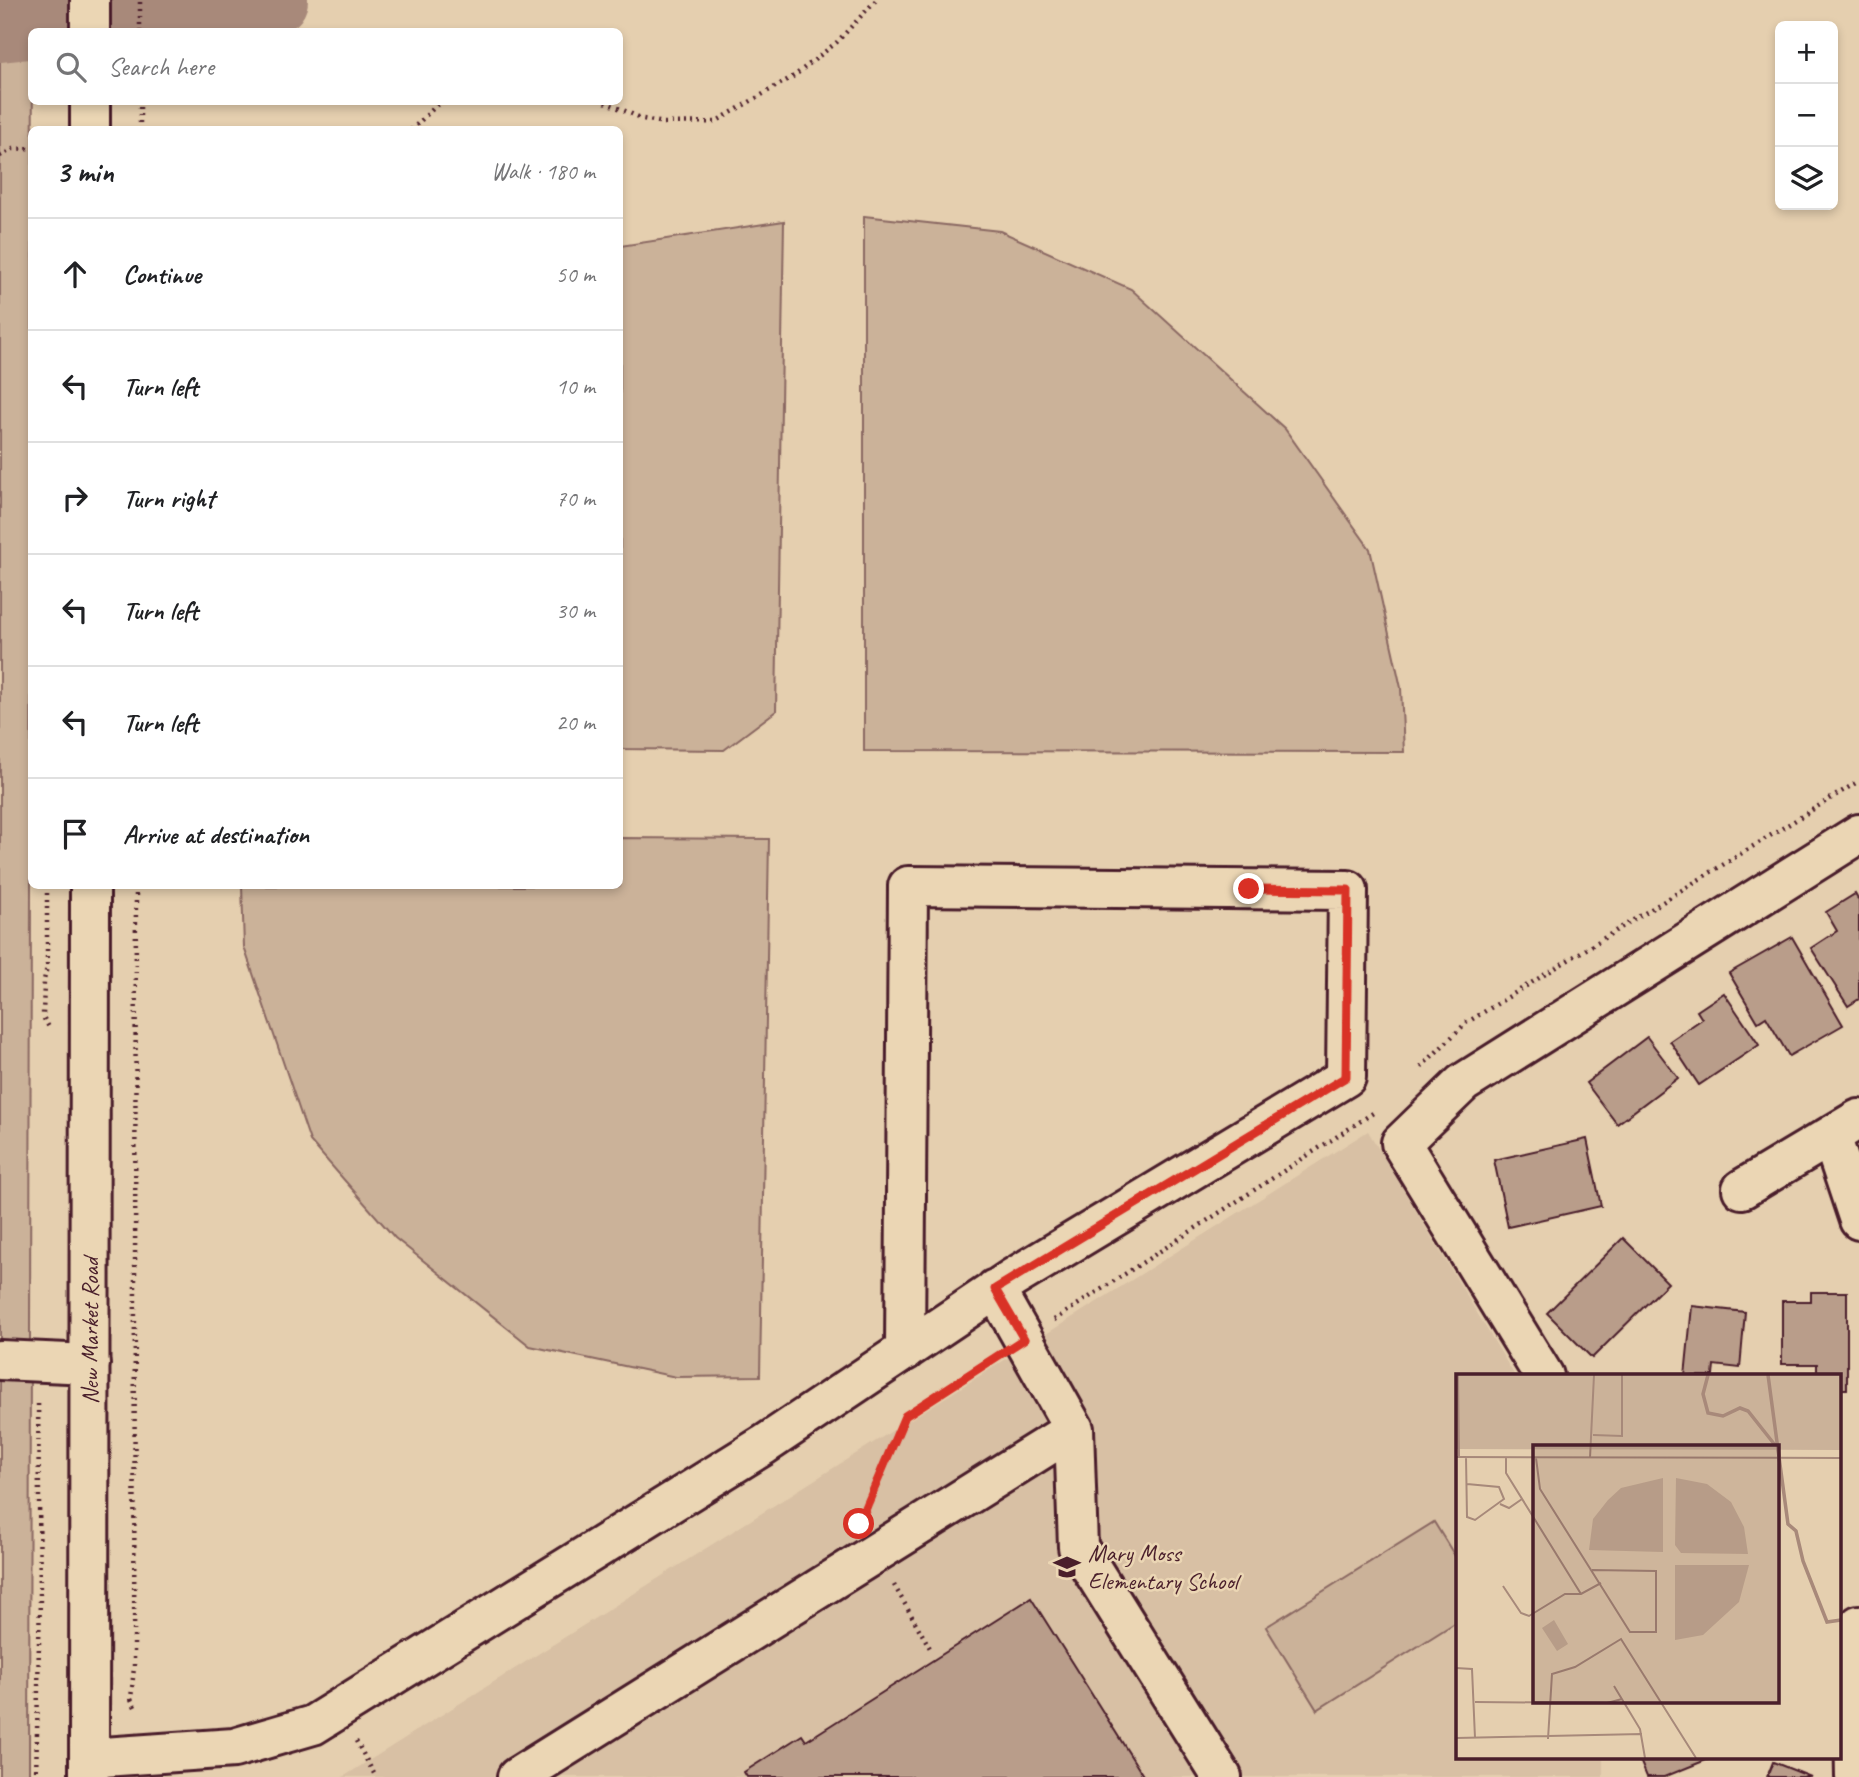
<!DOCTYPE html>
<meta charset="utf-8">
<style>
body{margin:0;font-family:Caveat,sans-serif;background:#f6f6f6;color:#202124}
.controls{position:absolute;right:21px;top:21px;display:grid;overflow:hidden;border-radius:10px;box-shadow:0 4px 10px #0003}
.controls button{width:63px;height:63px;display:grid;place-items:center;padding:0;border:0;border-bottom:2px solid #e0e0e0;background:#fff;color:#202124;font:35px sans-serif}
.stop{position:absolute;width:21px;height:21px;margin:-16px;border:5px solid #d93025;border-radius:50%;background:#fff}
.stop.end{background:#d93025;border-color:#fff;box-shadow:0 2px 7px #0008}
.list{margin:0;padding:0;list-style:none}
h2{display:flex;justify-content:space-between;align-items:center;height:91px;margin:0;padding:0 28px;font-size:30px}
h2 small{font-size:23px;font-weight:400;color:#757577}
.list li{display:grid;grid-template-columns:46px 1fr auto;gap:21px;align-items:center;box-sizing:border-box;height:112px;padding:0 28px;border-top:2px solid #e0e0e0}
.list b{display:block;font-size:26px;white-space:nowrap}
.list em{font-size:23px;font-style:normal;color:#757577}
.icon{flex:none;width:38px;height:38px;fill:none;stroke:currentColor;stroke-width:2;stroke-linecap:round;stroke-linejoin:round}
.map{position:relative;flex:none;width:1859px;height:1777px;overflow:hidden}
.search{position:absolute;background:#fff;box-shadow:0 4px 10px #0003;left:28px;top:28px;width:595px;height:77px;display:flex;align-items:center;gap:18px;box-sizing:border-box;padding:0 24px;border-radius:10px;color:#757577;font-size:26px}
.panel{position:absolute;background:#fff;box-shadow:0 4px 10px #0003;left:28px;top:126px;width:595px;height:763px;border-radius:10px}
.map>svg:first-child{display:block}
.built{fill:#d8c0a4}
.green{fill:#cbb299;stroke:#8a6862;stroke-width:2}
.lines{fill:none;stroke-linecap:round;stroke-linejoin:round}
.river{stroke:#a8897a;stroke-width:66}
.building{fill:#b99d8a;stroke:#4a1f2b;stroke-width:2}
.minor-casing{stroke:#4a1f2b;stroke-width:44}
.path{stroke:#4a1f2b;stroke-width:4.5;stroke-dasharray:2 5;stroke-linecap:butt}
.minor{stroke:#ebd6b4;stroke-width:38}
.route{stroke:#d93025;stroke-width:9}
.labels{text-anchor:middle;stroke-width:5;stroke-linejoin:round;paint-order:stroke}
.street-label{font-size:24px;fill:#4a1f2b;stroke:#ebd6b4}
.poi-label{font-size:24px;fill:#4a1f2b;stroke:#ebd6b4;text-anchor:start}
.inset-river{fill:none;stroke:#a8897a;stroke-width:3.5}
.inset-road{fill:none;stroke:#a7897a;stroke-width:2}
.view{fill:#4a1f2b;fill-opacity:0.15;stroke:#4a1f2b;stroke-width:3.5}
.inset-edge{fill:none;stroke:#4a1f2b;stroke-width:3.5}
</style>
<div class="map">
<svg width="1859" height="1777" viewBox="0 0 1859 1777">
<rect width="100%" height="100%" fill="#e5cfaf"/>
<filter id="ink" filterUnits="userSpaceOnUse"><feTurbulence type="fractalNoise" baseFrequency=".0143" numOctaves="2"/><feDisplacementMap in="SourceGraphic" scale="14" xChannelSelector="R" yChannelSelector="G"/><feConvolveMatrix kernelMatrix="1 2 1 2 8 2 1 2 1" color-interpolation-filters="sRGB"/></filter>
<g filter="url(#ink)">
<path class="built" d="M1368,1131L1515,1376H1458V1758H1603V1777H343Z"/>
<path class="green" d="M0,0H33L29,1777H0Z
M864,216L1000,231L1131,289L1285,429L1370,549L1401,688L1404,752L864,751Z
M784,221L776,711L724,750L620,749V246Z
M620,838L769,839L760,1376L676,1377L530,1346L395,1238L310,1141L244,947L242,886H620Z
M1434,1522L1458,1561V1621L1317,1710L1266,1627Z"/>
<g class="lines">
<path class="river" d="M0,29L275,0"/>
</g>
<path class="building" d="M1855,894L1859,901V999L1848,1006L1811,948L1837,931L1826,912Z
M1792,937L1843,1025L1789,1056L1766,1017L1758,1022L1729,973Z
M1724,993L1759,1045L1699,1085L1670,1041L1702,1019L1697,1011Z
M1647,1037L1678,1078L1617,1124L1586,1083Z
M1587,1139L1601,1206L1508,1227L1494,1160Z
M1623,1238L1668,1283L1592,1358L1547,1313Z
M1811,1292H1847V1389H1840V1376H1817V1364H1782V1301H1811Z
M1692,1306L1745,1312L1740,1368L1714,1365L1713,1376H1685Z
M1031,1598L1144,1777H747L744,1772L802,1735L806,1741Z
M1639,1758H1711L1664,1777H1647Z
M1773,1762L1811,1777H1767Z"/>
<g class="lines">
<defs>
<path id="minor" d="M90,0V32
M90,102V130
M1831,1136L1859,1220
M1742,1189L1859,1119
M995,1289L1074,1429L1078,1547L1222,1777
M0,1360L90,1364
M1544,1376L1401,1143L1463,1083L1859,834
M89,1758L234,1748L313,1725L764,1445L1013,1278L1346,1077L1348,890L908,886L905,1351
M89,1777L90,886
M517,1777L1074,1429
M1855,1777L1853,1668L1859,1625"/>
</defs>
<use href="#minor" class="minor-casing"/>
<path class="path" d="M140,32V0
M605,102L643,119L664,123L715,122L794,76L837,42L876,0
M140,130V102
M411,130L440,102
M0,156L13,149L32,148
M47,886V967L44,980L43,1017L50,1029
M1421,1067L1466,1023L1859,781
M1054,1320L1373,1113
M864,1513L905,1416L991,1360
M894,1585L930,1648
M135,1707L131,1699L134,1667L136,886
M356,1741L376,1777
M36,1777L40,1598L38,1400"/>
<use href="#minor" class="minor"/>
</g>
</g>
<g class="lines" filter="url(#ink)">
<path class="route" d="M859,1524L905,1416L1024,1339L995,1289L1346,1077L1348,890L1249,889"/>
</g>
<defs>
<symbol id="school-bare" viewBox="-9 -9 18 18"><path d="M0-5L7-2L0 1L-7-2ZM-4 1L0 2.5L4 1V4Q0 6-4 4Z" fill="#4a1f2b" stroke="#ebd6b4" stroke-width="2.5" paint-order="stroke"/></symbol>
</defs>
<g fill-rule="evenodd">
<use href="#school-bare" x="1048" y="1548" width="38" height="38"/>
</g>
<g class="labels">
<g class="street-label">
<text transform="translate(90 1331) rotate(-90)" y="8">New Market Road</text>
</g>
<g class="poi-label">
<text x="1088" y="1561">Mary Moss<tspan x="1088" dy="28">Elementary School</tspan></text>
</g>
</g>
<g transform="translate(1456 1374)">
<rect width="385" height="385" fill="#e5cfaf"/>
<path d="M0,1H385V76L0,75ZM207,104V178L133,176L137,145L152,126L165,114ZM220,104L251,110L275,128L288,153L292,180L225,179L219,171ZM219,191H293L283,228L247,261L219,266ZM98,246L112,270L101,277L86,254Z" fill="#cbb299"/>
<path class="inset-river" d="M252,1L247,20L252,39L267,42L284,34L292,37L319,71M312,1L332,150L340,157L347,187L371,248L385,246"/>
<path class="inset-road" d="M2,1L3,83M137,61L166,62V1M0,83L385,84M10,83L11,143L19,146L48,125L43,113L11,110M50,84V99L125,220M80,84L84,115L174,258H200V197L136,196M134,84L138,1M44,130L53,134L66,125M47,212L65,239L73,242L109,220H125L145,209M0,294L16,295L19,364M158,312L184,355L189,384M19,328L151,329L166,325M0,364L186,360M92,365L96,300L119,293L165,265L240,384"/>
<path class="view" d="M77,71H323V329H77Z"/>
<rect width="385" height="385" class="inset-edge"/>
</g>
</svg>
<div class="controls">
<button>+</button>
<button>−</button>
<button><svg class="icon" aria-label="layers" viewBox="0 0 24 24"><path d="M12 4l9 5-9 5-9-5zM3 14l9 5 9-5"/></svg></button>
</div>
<div class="stop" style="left:859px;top:1524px"></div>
<div class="stop end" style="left:1249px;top:889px"></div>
<div class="search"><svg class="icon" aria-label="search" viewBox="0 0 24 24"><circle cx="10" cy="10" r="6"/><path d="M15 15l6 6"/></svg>Search here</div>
<section class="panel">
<h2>3 min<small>Walk · 180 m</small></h2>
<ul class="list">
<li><svg class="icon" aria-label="ahead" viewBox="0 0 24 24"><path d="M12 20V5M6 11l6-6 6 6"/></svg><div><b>Continue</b></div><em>50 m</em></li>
<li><svg class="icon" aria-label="left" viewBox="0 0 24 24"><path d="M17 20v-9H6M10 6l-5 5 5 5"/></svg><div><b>Turn left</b></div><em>10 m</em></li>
<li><svg class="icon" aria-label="right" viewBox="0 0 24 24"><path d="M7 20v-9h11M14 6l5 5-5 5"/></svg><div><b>Turn right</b></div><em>70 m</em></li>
<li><svg class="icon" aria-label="left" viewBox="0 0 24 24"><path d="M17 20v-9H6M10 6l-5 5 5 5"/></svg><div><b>Turn left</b></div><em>30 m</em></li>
<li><svg class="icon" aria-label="left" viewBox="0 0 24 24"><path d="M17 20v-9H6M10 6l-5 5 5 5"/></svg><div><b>Turn left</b></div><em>20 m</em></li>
<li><svg class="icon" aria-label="arrive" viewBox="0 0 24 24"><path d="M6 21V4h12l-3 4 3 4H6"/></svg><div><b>Arrive at destination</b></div></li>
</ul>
</section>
</div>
